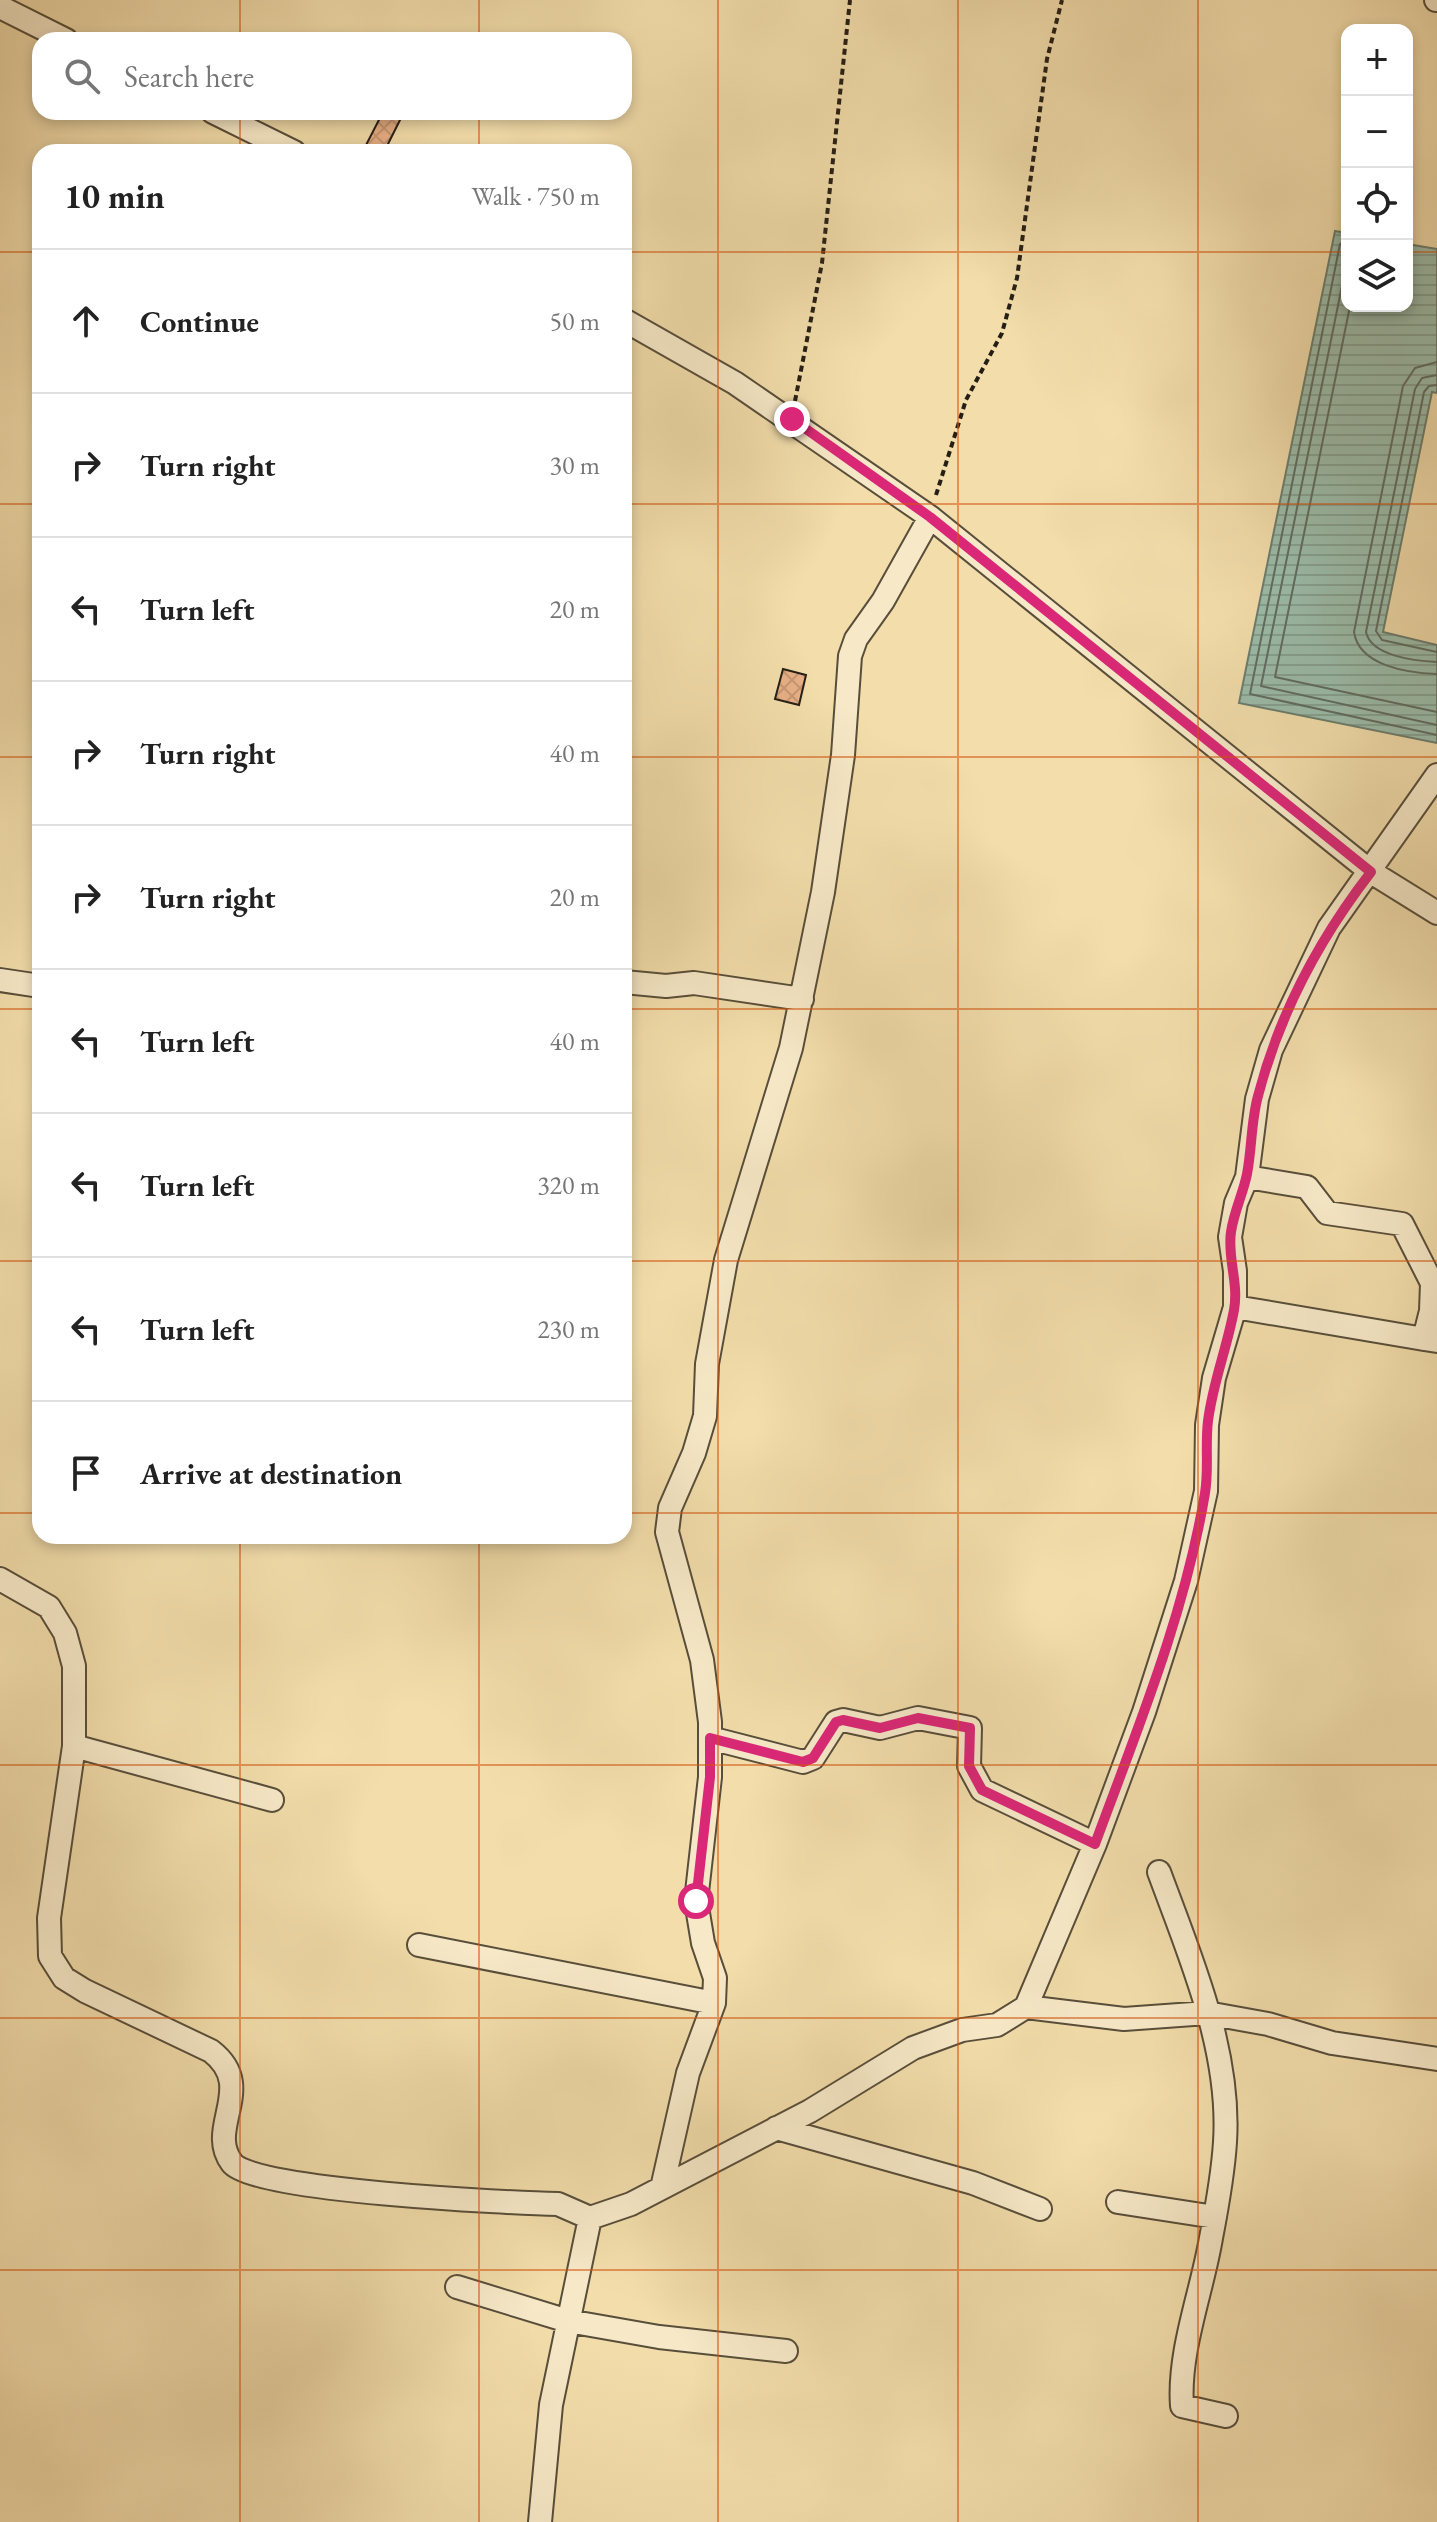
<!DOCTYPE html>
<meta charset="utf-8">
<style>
body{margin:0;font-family:"EB Garamond",serif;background:#f6f6f6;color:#222}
.controls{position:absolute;right:24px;top:24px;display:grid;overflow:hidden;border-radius:16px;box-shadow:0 4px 12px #0003}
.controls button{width:72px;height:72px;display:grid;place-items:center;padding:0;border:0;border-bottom:2px solid #e0e0e0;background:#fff;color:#222;font:40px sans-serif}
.stop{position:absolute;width:24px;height:24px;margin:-18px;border:6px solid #db2777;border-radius:50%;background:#fff}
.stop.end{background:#db2777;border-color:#fff;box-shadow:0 2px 8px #0008}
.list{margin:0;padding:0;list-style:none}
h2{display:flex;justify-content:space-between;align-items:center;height:104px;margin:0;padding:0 32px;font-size:34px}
h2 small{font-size:26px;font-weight:400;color:#767676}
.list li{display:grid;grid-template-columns:52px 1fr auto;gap:24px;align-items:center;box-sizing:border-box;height:144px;padding:0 32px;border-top:2px solid #e0e0e0}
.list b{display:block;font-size:30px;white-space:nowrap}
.list em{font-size:26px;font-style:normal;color:#767676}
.icon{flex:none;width:44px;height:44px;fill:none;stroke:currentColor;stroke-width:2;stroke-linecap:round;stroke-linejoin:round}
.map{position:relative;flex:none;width:1437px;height:2522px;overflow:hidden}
.search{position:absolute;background:#fff;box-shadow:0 4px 12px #0003;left:32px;top:32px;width:600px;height:88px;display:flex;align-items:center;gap:20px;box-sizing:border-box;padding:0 28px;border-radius:24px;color:#767676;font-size:30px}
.panel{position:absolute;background:#fff;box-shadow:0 4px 12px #0003;left:32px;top:144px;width:600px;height:1400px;border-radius:24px}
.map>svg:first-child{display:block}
.water{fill:url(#water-rules);stroke:#6c7d6e;stroke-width:2}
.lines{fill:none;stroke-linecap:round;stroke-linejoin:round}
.shore{stroke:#606d60;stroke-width:2}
.building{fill:url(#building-cross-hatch);stroke:#251e15;stroke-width:2}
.minor-casing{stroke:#584e3a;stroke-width:26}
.path{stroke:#251e15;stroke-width:4;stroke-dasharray:6 4;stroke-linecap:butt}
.minor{stroke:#f7e9c8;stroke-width:22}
.route{stroke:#db2777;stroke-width:10}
.grid{fill:none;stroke:#d4530d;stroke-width:2;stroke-opacity:0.55}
</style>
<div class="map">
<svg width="1437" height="2522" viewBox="0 0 1437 2522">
<defs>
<pattern id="water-rules" width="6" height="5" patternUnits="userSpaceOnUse" patternTransform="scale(2)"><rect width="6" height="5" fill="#9bbcaa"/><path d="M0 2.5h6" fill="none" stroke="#85a191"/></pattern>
<pattern id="building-cross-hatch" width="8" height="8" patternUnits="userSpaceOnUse" patternTransform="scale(2)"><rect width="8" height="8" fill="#e8b086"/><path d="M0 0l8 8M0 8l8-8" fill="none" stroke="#c79773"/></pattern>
</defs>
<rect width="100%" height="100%" fill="#f2ddab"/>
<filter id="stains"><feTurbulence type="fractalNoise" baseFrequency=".0025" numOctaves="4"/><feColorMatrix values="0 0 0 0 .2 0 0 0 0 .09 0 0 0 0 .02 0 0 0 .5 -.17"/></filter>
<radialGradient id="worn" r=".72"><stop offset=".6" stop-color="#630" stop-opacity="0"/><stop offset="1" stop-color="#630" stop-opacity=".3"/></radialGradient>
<path class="water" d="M1335,231L1347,233V306H1407V244L1437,249V393L1432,392L1383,632L1437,645V743L1239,703Z"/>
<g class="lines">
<path class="shore" d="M1347,240L1340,244L1250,694L1437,735
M1347,261L1261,686L1437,725
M1350,306L1275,677L1437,712
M1437,362L1415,368L1403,386L1354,632C1359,666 1408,673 1437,674
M1437,375L1422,378L1415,389L1366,632C1371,656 1415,661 1437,662
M1437,385L1429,386L1424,392L1376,631L1382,640L1437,652"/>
</g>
<path class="building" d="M383,112H404L384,152H379L366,145Z
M783,669L806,675L799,705L775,699Z"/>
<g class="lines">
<defs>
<path id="minor" d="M1436,0H1437
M0,7L66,40
M213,112L294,152
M624,320L735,383L930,517L1371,872L1437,913
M0,980L40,986
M624,982L666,986L694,983L802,999
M1247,1177L1307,1187L1327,1213L1402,1224L1432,1283L1431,1311L1424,1339L1437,1341
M1235,1307L1424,1339
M0,1579L49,1607L65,1633L74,1666V1746L49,1918L50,1956L64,1978L85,1991L211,2051C258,2087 205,2128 232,2163C253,2191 511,2203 558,2204L590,2218L631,2204L810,2111L913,2048L962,2030L997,2025L1026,2007L1095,1844L1144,1712L1186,1581L1206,1491L1207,1425L1214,1378L1235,1307V1271L1230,1237L1236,1203L1247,1177L1257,1099L1271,1050L1329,928L1437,775
M710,1738L803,1762L813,1758L836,1722L843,1720L880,1728L918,1718L970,1728L969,1766L982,1790L1095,1844
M74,1746L272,1800
M1159,1872C1190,1956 1231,2050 1225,2142C1223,2174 1217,2207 1211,2238C1202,2292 1178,2351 1182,2406L1226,2416
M419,1945L714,2003
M1026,2007L1124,2019L1207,2013L1268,2024L1332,2043L1437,2059
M776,2128L973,2183L1040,2209
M662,2188L688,2073L714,2003L715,1978L703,1943L696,1901L710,1777V1722L702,1660L667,1532L670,1508L694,1453L705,1416L707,1364L726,1260L791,1048L823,892L843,755L850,656L856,639L883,601L930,517
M1118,2202L1215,2217
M457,2287L568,2321L659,2337L786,2351
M540,2522L551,2405L590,2218"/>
</defs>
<use href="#minor" class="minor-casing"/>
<path class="path" d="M795,401L822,263L850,0
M936,495L966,400L1002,333L1017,278L1047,59L1062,0"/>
<use href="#minor" class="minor"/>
</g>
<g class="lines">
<path class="route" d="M696,1901L710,1777V1738L803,1762L813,1758L836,1722L843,1720L880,1728L918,1718L970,1728L969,1766L982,1790L1095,1844C1137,1730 1185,1614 1205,1493C1209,1470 1205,1445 1208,1421C1213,1382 1227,1348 1234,1310C1239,1283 1227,1257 1231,1232C1234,1211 1243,1194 1247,1174C1252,1148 1251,1121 1258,1096C1279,1015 1320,938 1371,872L930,517L792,419"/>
</g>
<path class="grid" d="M240,0V40M479,0V40M718,0V2522M958,0V2522M1198,0V2522M240,112V152M479,112V152M0,252H40M624,252H1347M1407,252H1437M0,504H40M624,504H1437M0,757H40M624,757H1437M0,1009H40M624,1009H1437M0,1261H40M624,1261H1437M0,1513H40M624,1513H1437M240,1536V2522M479,1536V2522M0,1765H1437M0,2018H1437M0,2270H1437"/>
<rect width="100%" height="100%" filter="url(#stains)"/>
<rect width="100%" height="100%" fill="url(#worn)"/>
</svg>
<div class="controls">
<button>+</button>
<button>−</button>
<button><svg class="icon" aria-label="locate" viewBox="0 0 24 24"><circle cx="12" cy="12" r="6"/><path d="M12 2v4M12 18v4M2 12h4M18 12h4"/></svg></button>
<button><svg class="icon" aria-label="layers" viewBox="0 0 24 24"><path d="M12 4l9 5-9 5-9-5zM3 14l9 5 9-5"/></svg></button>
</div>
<div class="stop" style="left:696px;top:1901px"></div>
<div class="stop end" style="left:792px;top:419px"></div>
<div class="search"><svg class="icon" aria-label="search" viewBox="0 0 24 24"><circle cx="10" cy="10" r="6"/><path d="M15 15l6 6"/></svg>Search here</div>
<section class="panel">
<h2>10 min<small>Walk · 750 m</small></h2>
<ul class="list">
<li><svg class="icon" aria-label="ahead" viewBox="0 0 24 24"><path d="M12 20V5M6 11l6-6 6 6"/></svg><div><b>Continue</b></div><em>50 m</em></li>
<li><svg class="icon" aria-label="right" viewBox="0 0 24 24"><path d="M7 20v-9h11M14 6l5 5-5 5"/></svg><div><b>Turn right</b></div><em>30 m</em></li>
<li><svg class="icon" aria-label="left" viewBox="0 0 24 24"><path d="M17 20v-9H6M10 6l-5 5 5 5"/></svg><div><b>Turn left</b></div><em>20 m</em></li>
<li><svg class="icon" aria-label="right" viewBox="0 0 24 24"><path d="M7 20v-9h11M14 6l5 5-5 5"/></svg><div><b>Turn right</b></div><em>40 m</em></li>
<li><svg class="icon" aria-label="right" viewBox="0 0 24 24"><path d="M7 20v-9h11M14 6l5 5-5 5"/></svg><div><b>Turn right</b></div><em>20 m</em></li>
<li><svg class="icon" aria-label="left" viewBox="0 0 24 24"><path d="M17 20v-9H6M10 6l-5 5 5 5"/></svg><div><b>Turn left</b></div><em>40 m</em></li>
<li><svg class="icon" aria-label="left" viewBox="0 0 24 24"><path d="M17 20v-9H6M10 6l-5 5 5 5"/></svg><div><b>Turn left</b></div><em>320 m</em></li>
<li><svg class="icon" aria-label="left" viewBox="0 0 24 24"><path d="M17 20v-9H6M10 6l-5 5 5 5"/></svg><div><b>Turn left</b></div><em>230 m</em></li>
<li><svg class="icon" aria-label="arrive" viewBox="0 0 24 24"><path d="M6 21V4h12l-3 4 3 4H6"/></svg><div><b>Arrive at destination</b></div></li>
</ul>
</section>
</div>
